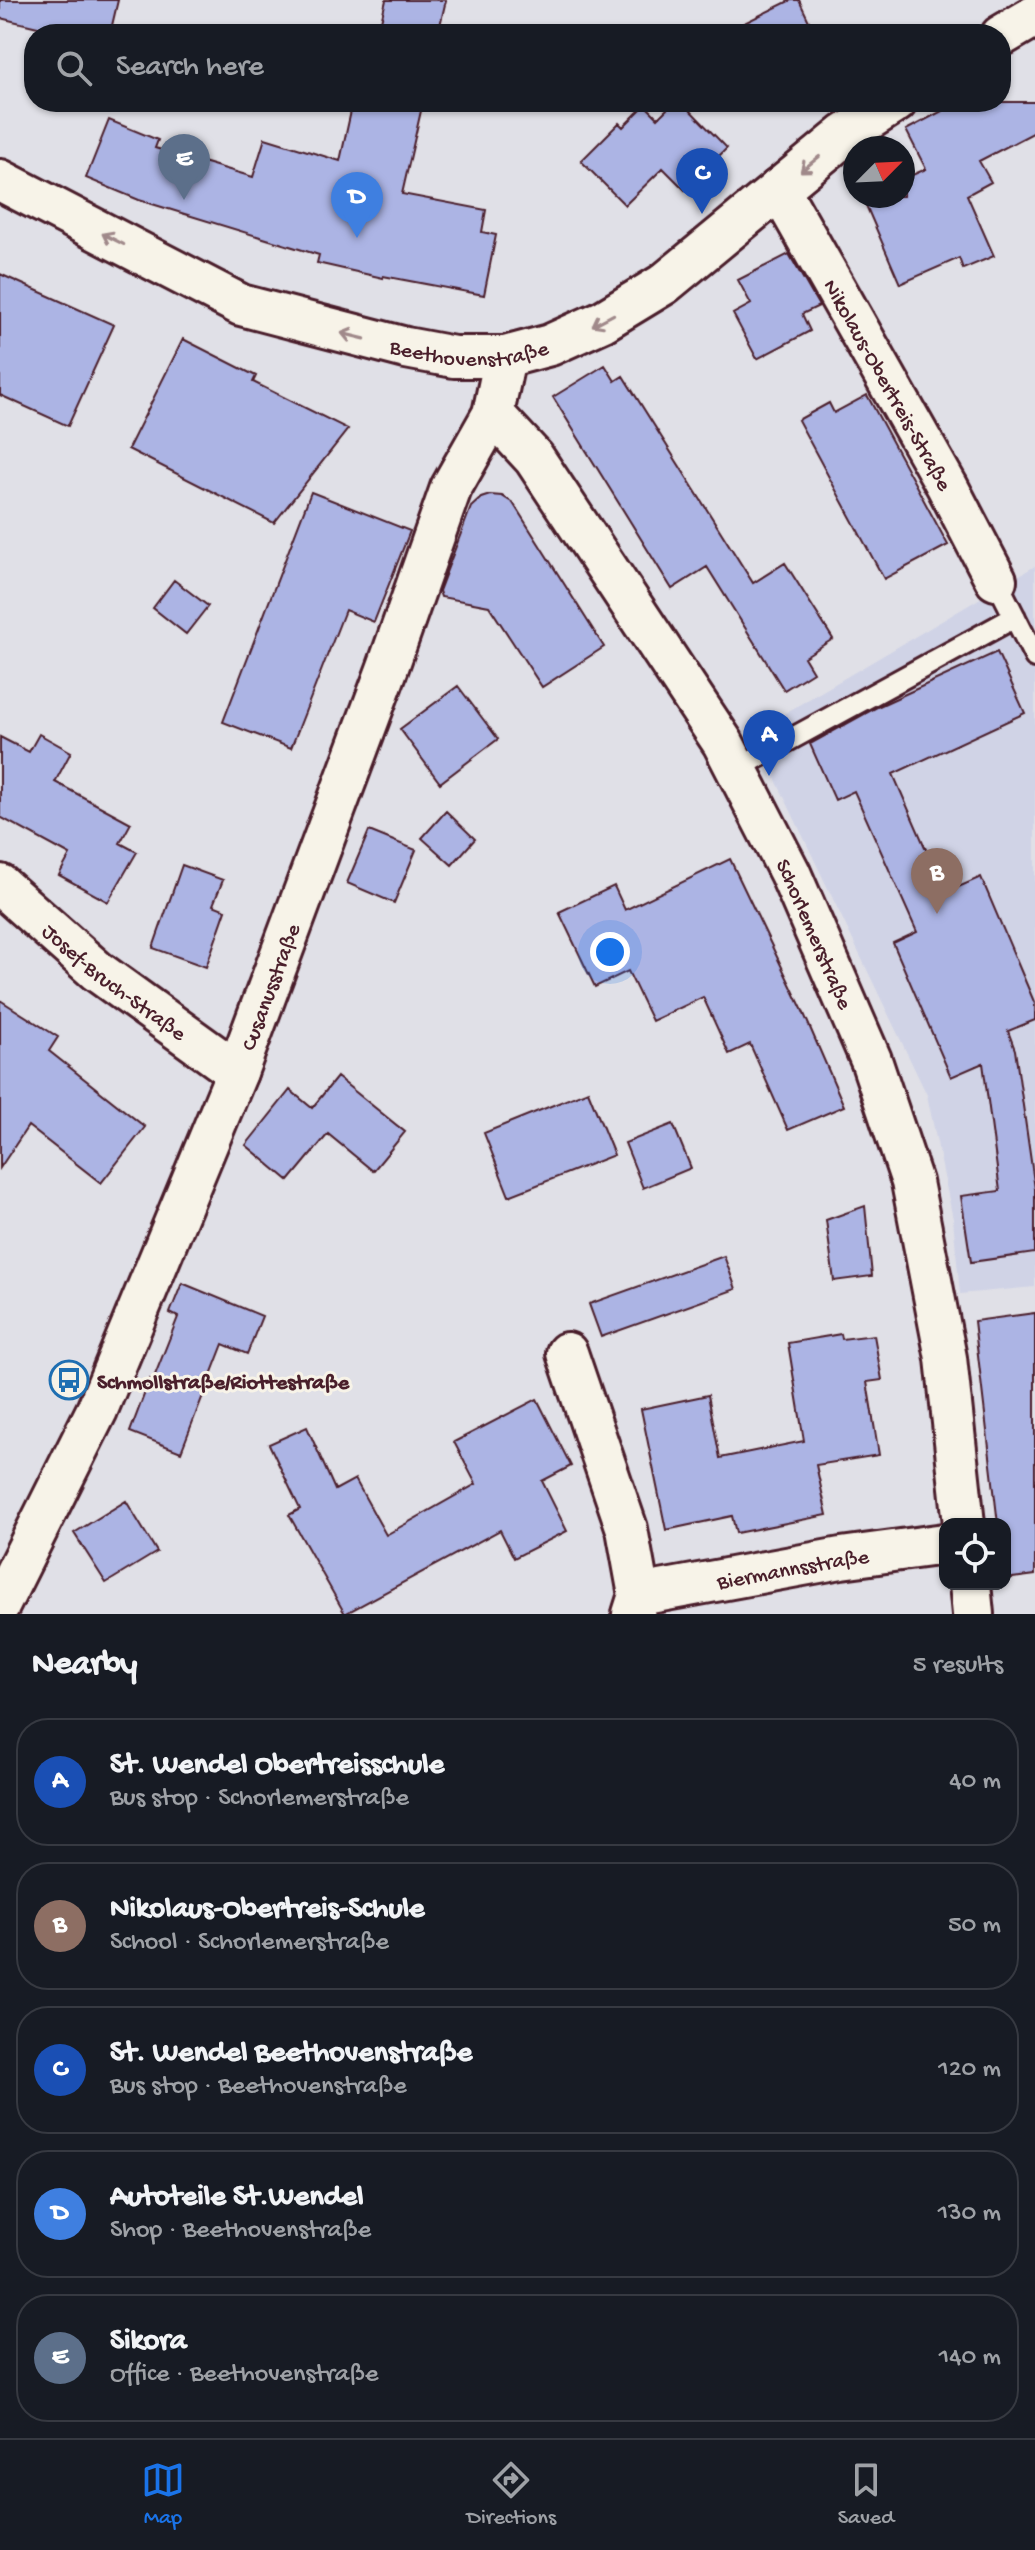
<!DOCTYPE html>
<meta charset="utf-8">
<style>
body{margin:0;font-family:"Gochi Hand",sans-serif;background:#20242c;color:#f1f3f6}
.controls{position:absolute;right:24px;bottom:24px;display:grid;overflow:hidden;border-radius:16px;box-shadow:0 2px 6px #0004}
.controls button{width:72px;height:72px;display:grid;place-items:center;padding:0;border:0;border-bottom:2px solid #363941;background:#171b24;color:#f1f3f6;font:40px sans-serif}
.compass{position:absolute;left:843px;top:136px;width:72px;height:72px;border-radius:50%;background:#171b24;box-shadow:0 2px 6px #0004;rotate:66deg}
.you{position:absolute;left:610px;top:952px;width:28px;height:28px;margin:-20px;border:6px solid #fff;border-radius:50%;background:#1a73e8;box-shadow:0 0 0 12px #1a73e833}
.badge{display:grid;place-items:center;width:52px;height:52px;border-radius:50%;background:#1a73e8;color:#fff;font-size:26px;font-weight:700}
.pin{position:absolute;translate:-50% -66px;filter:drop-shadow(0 2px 4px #0008)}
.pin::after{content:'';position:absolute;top:42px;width:28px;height:24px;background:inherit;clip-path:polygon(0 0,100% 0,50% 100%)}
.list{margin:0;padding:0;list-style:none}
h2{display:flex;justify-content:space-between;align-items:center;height:104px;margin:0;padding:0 32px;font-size:34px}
h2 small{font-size:26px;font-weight:400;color:#9ea1a6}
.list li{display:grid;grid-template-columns:52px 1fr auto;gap:24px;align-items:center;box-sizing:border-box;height:128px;margin:0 16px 16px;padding:0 16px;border:2px solid #363941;border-radius:32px}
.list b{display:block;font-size:30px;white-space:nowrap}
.list p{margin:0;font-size:26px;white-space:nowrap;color:#9ea1a6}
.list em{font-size:26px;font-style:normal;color:#9ea1a6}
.icon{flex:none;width:44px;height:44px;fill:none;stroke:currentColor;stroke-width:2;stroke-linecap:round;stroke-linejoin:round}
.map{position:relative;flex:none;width:1035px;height:1614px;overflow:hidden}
.search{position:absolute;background:#171b24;box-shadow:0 2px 6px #0004;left:24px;right:24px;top:24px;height:88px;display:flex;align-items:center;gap:20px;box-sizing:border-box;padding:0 28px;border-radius:32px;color:#9ea1a6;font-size:30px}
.sheet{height:824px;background:#171b24}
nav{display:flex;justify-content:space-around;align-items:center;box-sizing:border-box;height:112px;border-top:2px solid #363941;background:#171b24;font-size:22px;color:#9ea1a6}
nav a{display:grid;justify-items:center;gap:4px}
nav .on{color:#1a73e8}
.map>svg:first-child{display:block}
.built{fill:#d0d3e6}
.building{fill:#acb4e4;stroke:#4a1f2b;stroke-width:2}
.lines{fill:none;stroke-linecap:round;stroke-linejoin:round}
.lane-casing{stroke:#4a1f2b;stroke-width:26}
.street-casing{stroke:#4a1f2b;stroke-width:46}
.lane{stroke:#f7f3e8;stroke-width:20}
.street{stroke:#f7f3e8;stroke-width:40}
.oneway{stroke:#a0898a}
.labels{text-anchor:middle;stroke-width:6;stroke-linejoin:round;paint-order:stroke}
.street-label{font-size:22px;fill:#4a1f2b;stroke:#f7f3e8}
.poi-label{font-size:22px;font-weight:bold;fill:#4a1f2b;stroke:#f7f3e8;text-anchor:start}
</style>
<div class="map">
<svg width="1035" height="1614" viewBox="0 0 1035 1614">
<rect width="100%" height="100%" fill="#e0e0e7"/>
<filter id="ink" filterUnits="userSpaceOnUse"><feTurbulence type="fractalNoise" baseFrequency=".0125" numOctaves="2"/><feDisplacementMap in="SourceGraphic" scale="16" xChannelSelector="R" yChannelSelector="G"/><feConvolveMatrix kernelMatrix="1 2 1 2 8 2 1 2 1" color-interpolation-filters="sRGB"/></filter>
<g filter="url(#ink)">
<path class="built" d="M1035,566V1287L960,1294L953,1219L927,1095L753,732Z"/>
<path class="building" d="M0,0H118L110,34H67L0,18Z
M386,0H446L438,34H378Z
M791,0H799L815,34H722Z
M353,102H423L402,194L486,210L482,232L496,235L484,295L383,276V278L317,263L319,255L139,200L86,178L109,120L158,140L155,148L253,177L265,138L340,161Z
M674,102H682L727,148L685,190L663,168L625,205L581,161L619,123L623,127L645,105L658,118Z
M959,102H1035V132L979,161L991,182L967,195L994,256L963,269L959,258L900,284L862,196H903V179L926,169L906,130Z
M789,254L819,306L802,314L810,331L757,359L733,314L751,304L738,280Z
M0,274L114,325L68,426L0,395Z
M183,339L256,376L253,382L348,429L274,523L128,449Z
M605,365L615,381L623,376L753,583L785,563L833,639L804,657L813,672L784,690L707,567L672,589L553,397Z
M867,395L948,545L884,579L798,420L829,403L834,413Z
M311,492L410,531L374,622L345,610L291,748L223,722Z
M490,495L502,496L513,503L604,647L542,687L489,606L441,597L439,591L471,507L481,498Z
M174,580L208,606L186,634L153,608Z
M997,652L1025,713L893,774L945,893L981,877L1035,1004V1020L1008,1031L1015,1050L1035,1189V1253L971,1262L961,1196L1000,1191L983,1063L951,1077L893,943L917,932L854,791L835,800L810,744L877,707Z
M458,686L498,739L440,783L400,729Z
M39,734L71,752L55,782L131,823L120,843L137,852L108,902L59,875L70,855L0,817V737L29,752Z
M446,811L475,839L452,865L422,838Z
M369,831L416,850L394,903L347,883Z
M730,859L802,1009L844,1106L788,1130L750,1044L729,1054L703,997L652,1021L628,971L595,987L559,912L614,886L625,910Z
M182,865L223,880L213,905L226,910L206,967L153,948Z
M0,1000L58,1037L49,1051L145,1127L101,1183L28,1126L0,1168Z
M337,1077L405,1132L373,1171L328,1134L289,1181L246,1145L290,1090L312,1108Z
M588,1091L614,1155L509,1196L484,1133Z
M673,1124L691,1168L643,1188L625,1143Z
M865,1206L872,1276L834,1281L826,1220Z
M724,1256L736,1289L601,1337L589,1304Z
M182,1283L262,1316L247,1354L223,1344L181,1452L130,1432L150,1379L153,1380L178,1317L170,1313Z
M1035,1313V1575L1005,1579V1524H998L974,1321Z
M841,1334L842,1339L874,1335L882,1380L867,1382L879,1455L816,1465L827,1515L736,1533L732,1516L666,1530L641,1409L708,1395L720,1458L804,1441L788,1343Z
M537,1399L571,1466L542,1481L567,1531L514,1558L500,1530L345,1614L289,1515L300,1509L269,1444L307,1427L335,1490L355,1479L386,1535L476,1484L454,1442Z
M126,1501L157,1552L106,1583L74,1533Z"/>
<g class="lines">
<defs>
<path id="lane" d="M996,580L1035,657
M736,769L1015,617"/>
<g id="street">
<path d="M1001,36L1035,16"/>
<path id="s1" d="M0,180L241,305L406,348L454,357H505L550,345L603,321L664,284L846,134L896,102"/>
<path id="s2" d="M779,189L947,486L996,580"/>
<path id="s3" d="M493,414L534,458L723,743L790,873L871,1060L912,1182L946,1358L964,1524"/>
<path id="s4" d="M0,885L97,971L237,1072"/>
<path d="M567,1353L627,1529L639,1595L633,1614"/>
<path d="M970,1584L973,1614"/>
<path id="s5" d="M639,1595L841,1558L945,1544"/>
<path id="s6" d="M0,1604L97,1410L237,1072L388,667L451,488L493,414L505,357"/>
</g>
</defs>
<use href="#lane" class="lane-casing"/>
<use href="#street" class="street-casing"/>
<use href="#lane" class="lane"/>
<use href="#street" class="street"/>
</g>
<defs><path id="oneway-shaft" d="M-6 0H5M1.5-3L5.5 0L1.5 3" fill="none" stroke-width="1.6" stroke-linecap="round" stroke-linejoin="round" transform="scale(2)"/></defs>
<g class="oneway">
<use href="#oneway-shaft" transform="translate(810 164) rotate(141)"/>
<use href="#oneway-shaft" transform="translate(113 239) rotate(-153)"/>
<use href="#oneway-shaft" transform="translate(603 320) rotate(152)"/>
<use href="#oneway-shaft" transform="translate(353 336) rotate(-166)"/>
</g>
</g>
<defs>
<symbol id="bus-ring" viewBox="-11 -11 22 22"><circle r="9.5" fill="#f7f3e8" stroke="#1f6fb2" stroke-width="1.5"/><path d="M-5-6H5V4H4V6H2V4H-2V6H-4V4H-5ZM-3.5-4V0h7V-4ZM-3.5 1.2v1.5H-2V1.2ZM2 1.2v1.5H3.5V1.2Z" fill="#1f6fb2"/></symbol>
</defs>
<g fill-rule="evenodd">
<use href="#bus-ring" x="47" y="1358" width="44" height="44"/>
</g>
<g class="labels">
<g class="street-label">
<text dy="8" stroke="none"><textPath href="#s1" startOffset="506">Beethovenstraße</textPath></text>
<text dy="8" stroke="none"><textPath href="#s2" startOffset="224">Nikolaus-Obertreis-Straße</textPath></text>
<text dy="8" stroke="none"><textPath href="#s3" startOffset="614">Schorlemerstraße</textPath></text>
<text dy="8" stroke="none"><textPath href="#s4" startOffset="150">Josef-Bruch-Straße</textPath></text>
<text dy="8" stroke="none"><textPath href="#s6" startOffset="674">Cusanusstraße</textPath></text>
<text dy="8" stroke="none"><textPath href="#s5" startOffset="156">Biermannsstraße</textPath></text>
</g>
<g class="poi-label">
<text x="97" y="1388">Schmollstraße/Riottestraße</text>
</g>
</g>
</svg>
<div class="controls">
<button><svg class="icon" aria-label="locate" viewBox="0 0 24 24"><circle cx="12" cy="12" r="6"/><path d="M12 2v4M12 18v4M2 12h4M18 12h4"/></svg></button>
</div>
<svg class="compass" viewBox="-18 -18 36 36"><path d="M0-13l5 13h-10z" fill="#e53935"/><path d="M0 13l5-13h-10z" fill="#9ea1a6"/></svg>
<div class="you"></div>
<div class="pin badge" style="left:769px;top:776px;background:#1a4fb4">A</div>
<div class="pin badge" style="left:937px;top:914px;background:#8d6e63">B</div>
<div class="pin badge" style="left:702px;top:214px;background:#1a4fb4">C</div>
<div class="pin badge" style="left:357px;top:238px;background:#3f7fe0">D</div>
<div class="pin badge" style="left:184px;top:200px;background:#5c6f8a">E</div>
<div class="search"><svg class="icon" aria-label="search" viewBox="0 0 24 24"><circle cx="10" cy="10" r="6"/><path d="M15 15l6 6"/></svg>Search here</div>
</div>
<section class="sheet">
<h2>Nearby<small>5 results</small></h2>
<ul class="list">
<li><span class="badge" style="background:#1a4fb4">A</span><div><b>St. Wendel Obertreisschule</b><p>Bus stop · Schorlemerstraße</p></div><em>40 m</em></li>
<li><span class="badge" style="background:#8d6e63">B</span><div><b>Nikolaus-Obertreis-Schule</b><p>School · Schorlemerstraße</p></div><em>50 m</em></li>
<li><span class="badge" style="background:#1a4fb4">C</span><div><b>St. Wendel Beethovenstraße</b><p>Bus stop · Beethovenstraße</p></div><em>120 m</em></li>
<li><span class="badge" style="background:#3f7fe0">D</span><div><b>Autoteile St.Wendel</b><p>Shop · Beethovenstraße</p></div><em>130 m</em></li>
<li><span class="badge" style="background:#5c6f8a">E</span><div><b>Sikora</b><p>Office · Beethovenstraße</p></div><em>140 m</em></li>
</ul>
</section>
<nav>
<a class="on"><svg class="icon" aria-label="map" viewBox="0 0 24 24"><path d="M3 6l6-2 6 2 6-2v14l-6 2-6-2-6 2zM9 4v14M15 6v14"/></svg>Map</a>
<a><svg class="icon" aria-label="directions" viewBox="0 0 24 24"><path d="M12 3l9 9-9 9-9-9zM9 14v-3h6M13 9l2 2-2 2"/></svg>Directions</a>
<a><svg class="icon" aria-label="saved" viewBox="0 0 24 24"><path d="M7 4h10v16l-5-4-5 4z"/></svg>Saved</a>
</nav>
